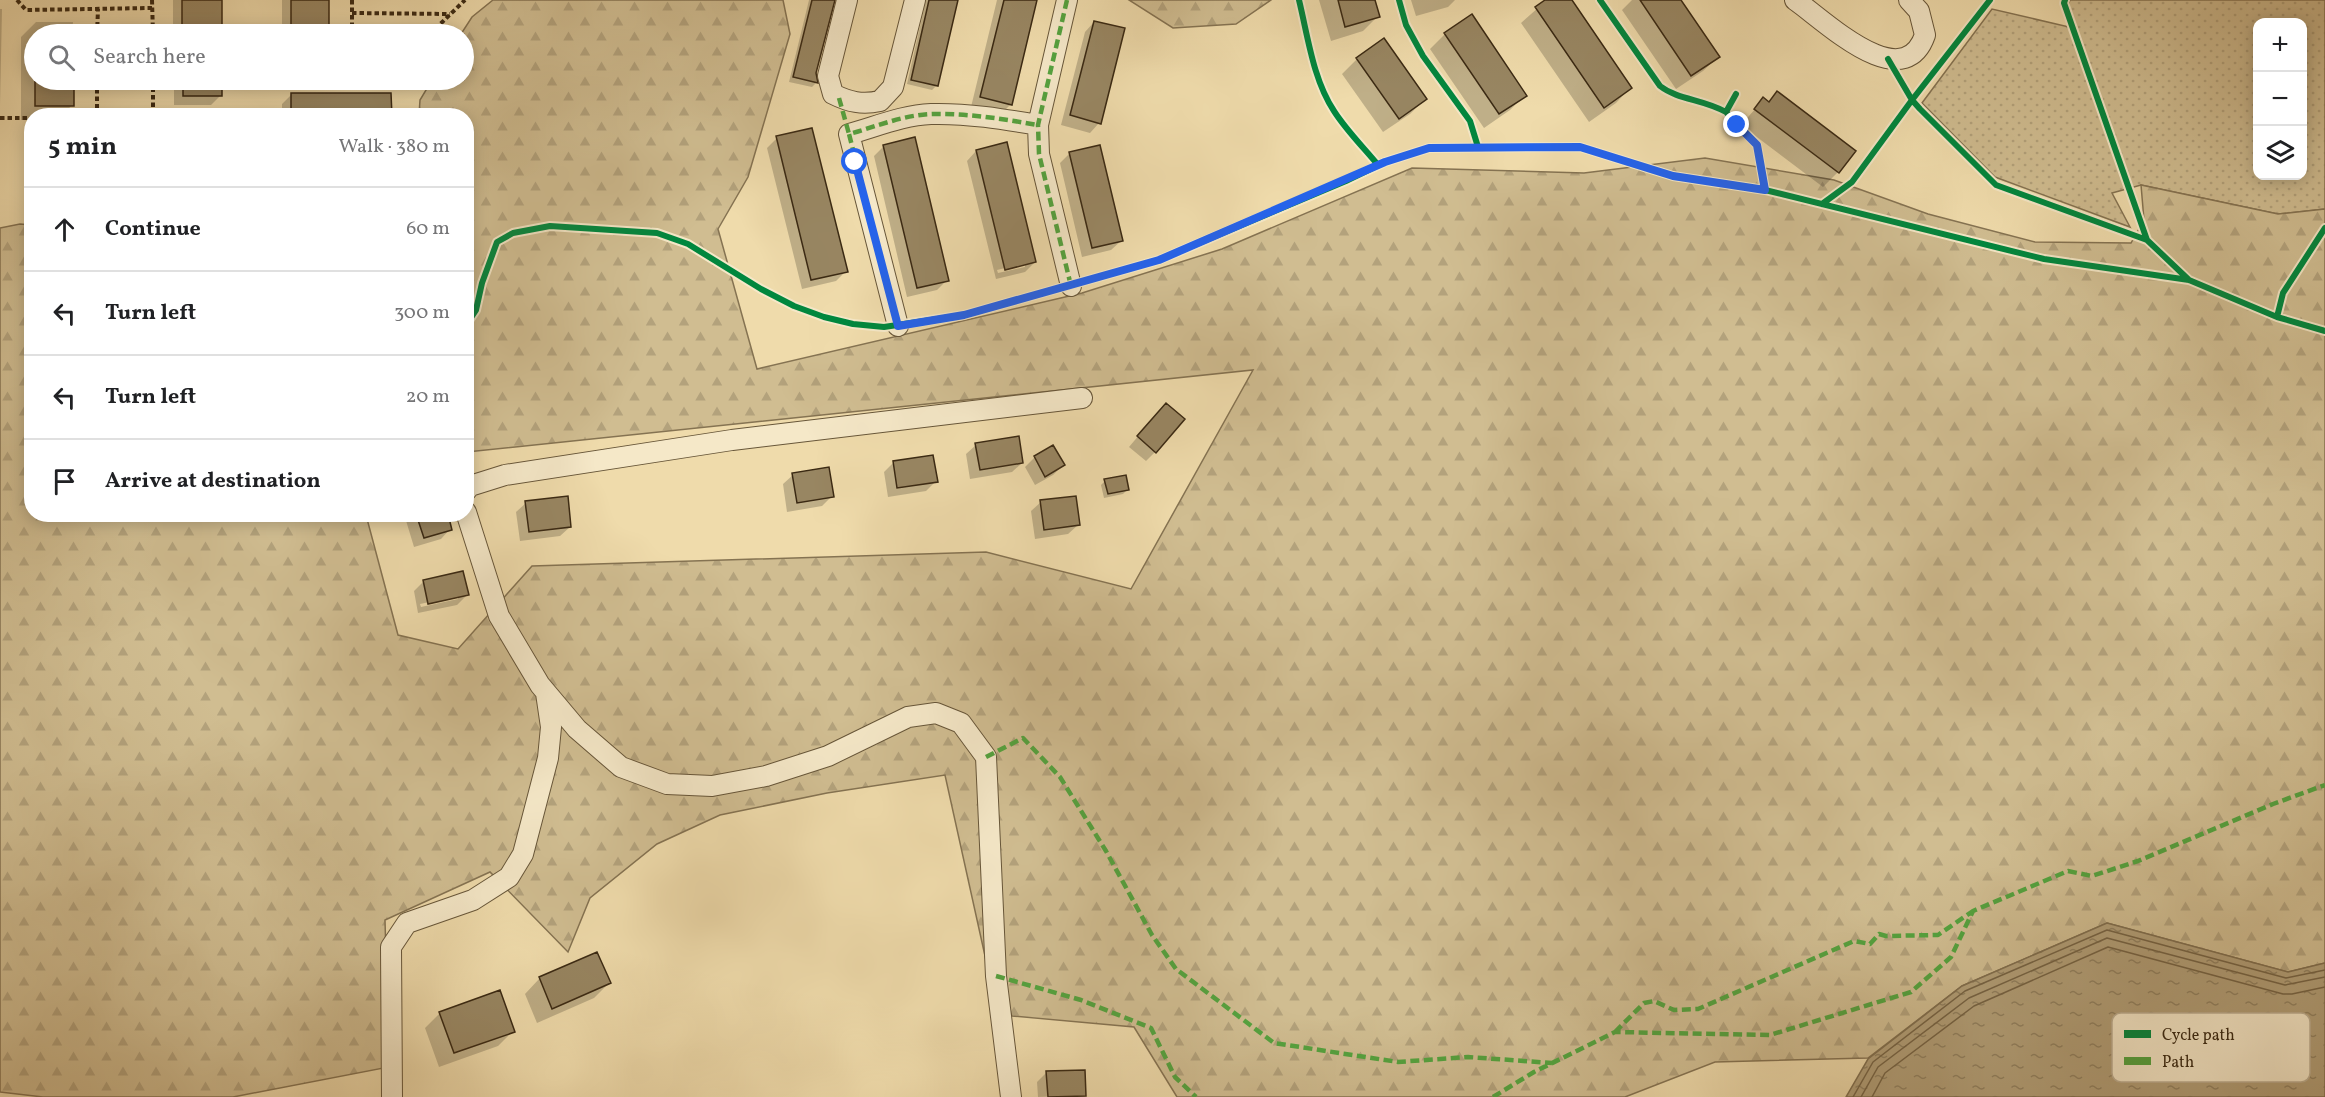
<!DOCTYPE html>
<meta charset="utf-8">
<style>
body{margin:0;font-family:Vollkorn,serif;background:#f6f6f6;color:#202124}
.controls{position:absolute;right:18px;top:18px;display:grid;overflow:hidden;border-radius:12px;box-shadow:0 3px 15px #0003}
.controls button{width:54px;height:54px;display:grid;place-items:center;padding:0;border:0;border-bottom:2px solid #e0e0e0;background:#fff;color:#202124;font:30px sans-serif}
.stop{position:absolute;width:18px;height:18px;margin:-14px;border:4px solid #2563eb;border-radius:50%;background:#fff}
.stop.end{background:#2563eb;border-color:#fff;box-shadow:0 2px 6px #0008}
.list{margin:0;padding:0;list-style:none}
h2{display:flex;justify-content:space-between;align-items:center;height:78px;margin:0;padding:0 24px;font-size:26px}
h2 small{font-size:20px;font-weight:400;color:#757577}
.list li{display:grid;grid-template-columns:39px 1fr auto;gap:18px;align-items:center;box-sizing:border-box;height:84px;padding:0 24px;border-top:2px solid #e0e0e0}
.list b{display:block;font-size:22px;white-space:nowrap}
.list em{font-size:20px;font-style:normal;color:#757577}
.icon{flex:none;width:33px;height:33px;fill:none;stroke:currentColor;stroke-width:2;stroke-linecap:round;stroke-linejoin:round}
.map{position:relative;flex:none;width:2325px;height:1097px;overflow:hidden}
.search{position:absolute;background:#fff;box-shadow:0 3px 15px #0003;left:24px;top:24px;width:450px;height:66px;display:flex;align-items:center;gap:15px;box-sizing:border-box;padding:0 21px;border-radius:33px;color:#757577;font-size:22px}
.panel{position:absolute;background:#fff;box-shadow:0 3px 15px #0003;left:24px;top:108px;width:450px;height:414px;border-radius:24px}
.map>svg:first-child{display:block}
.grass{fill:url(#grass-dots);stroke:#857352;stroke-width:1.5;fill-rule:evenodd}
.forest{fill:url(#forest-firs);stroke:#857352;stroke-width:1.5}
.water{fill:url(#water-ripples);stroke:#816f4f;stroke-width:1.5}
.shadow{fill:#0003;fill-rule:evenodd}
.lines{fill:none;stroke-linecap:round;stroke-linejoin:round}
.shore{stroke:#766445;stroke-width:1.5}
.building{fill:#988662;stroke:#3a2913;stroke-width:1.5}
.minor-casing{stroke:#675639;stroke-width:22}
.path{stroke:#3a2913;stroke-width:4;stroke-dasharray:4.5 3;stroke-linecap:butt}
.minor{stroke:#f5e8c8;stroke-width:20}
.quiet{stroke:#54a33f;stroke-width:4.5;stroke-dasharray:9 4.5;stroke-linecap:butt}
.cycleway-casing{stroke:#f5e8c8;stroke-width:10}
.cycleway{stroke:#00873e;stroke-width:6}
.route{stroke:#2563eb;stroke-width:8}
.key{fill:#f5e8c8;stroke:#bdaf92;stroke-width:1.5}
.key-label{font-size:16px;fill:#3a2913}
</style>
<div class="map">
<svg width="2325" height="1097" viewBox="0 0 2325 1097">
<defs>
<pattern id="grass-dots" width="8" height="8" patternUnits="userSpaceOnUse" patternTransform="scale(1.5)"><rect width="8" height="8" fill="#d0bd91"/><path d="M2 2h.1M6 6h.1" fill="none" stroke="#b3a27c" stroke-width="1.8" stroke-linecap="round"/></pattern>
<pattern id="forest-firs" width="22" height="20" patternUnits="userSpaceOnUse" patternTransform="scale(1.5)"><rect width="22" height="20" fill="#d0bd91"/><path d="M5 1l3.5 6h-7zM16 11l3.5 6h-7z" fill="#b3a27c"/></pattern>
<pattern id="water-ripples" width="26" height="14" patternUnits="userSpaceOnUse" patternTransform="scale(1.5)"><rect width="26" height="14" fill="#b19e77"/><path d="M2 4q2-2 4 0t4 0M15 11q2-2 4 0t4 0" fill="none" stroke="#918160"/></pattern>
</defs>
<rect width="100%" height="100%" fill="#efdbab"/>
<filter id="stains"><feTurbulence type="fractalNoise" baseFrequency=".00333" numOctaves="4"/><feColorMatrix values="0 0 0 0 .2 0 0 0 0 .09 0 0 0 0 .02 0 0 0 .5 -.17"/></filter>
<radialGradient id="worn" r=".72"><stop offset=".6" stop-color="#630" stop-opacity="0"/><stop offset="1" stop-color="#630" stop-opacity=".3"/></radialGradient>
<path class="grass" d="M2070,0H2325V209L2278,214L2141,185L2112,193L2130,227L1995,177L1922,103L1992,9L2073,28L2065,14ZM2258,22H2302V176H2258Z"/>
<path class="forest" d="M493,0H783L790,34L748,177L718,229L757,369L1082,293L1222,249L1412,168L1584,173L1705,158L1834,180L1928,214L2035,242L2131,243L2144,220L2141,185L2278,214L2325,209V963L2288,972L2107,923L1962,986L1868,1058L1715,1062L1625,1097H1177L1134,1027L1012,1016L987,965L945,775L827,793L720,815L657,844L590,898L568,952L490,872L385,920L389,1067L233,1097H43L0,1092V228L20,224L31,225L32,514L366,515L398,635L458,649L532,566L986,552L1131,589L1253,370L467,452L466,116L419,115L420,100L432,80H464V34H461L472,17Z
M1129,0H1271L1236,24L1173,28Z"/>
<path class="water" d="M2107,923L2288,972L2325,963V1097H1846L1868,1059L1962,986Z"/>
<path class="shadow" d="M173,0H220V34H173Z
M282,0H327V34H282Z
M809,0H833L815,73L816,83L812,87L789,82Z
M926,0H956L937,85L932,90L907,84Z
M997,0H1036L1011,104L1001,114L971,107Z
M1319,0H1373L1378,16L1363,31L1331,41Z
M1411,0H1455L1448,7L1416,16Z
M1547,0H1570L1630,88L1616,103L1589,122L1521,23Z
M1632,0H1679L1718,57L1703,71L1676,89L1622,10Z
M0,9H2L0,106Z
M1471,16L1525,95L1510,110L1484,128L1430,49L1445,34Z
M36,22H73L72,34H34V80H72V105L62,116H32V120H21V37Z
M1094,22L1099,123L1090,133L1061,125L1085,32Z
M1357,59L1425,99L1410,114L1383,132L1342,74Z
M174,80H221V95L211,105H174Z
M1777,93L1838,172L1823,187L1741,125L1764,99L1768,103Z
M292,94L390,116H282V104Z
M777,138L846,271L836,281L802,289L767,148Z
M884,146L947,280L937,290L907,297L874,156Z
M976,151L1035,262L1025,272L996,279L967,161ZM1025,263V267L998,273L997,270Z
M1070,153L1121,241L1111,250L1082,257L1060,163Z
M1156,415L1155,452L1146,461L1129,447Z
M976,445L1022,463L1012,472L970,479L966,454Z
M1053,447L1063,465L1053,475L1035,485L1025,467L1035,457Z
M894,462L936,481L926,491L888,497L884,472Z
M793,475L832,496L822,506L787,512L783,484Z
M1105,481L1127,490L1123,494L1104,498L1101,485Z
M1041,502L1078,525L1068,534L1035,539L1031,511Z
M526,503L570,527L560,536L520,541L516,512Z
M404,514H446L450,529L441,539L414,547Z
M424,581L467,595L457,605L418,613L414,591ZM458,596V599L421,607L420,604Z
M596,954L609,983L594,998L537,1023L525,994L539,979Z
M440,1013L513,1031L498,1046L439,1067L425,1028Z
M1047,1072L1085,1095L1038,1097L1037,1082Z"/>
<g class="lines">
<path class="shore" d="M1853,1097L1873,1062L1965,991L2107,930L2286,978L2325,970
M1861,1097L1878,1067L1969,998L2107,938L2285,985L2325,977
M1872,1097L1885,1073L1974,1006L2108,947L2283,994H2292L2325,987"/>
</g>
<path class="building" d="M182,0H222V34H182Z
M291,0H329V34H291Z
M812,0H835L816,73L818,83L793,77Z
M929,0H958L938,86L911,80Z
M1004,0H1037L1012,105L980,97Z
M1338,0H1375L1380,17L1345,27Z
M1545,0H1572L1632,88L1604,108L1535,7Z
M1640,0H1681L1720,57L1691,76Z
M1472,14L1527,96L1499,114L1444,33Z
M1094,21L1125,28L1101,124L1070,115Z
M1384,38L1427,99L1399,119L1356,58Z
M35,80H74V106H35Z
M183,80H222V96H183Z
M1777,91L1856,151L1839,173L1754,109L1763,97L1769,102Z
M291,93H391L392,116H291Z
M812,128L848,272L811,280L776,136Z
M915,137L949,281L917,288L883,145Z
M1007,142L1036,262L1005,270L976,150Z
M1100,145L1123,241L1092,248L1069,152Z
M1166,403L1185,419L1156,453L1137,436Z
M1019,436L1023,463L980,470L975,443Z
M1053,445L1065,465L1045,477L1034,456Z
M933,455L938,482L897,488L893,461Z
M829,467L834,497L797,503L792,473Z
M1126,475L1129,490L1108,494L1104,479Z
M568,496L571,527L529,532L525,501Z
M1076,496L1080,525L1044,530L1040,500Z
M416,514H448L452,530L424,538Z
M463,571L469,595L428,604L423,580Z
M597,952L611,983L552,1009L539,977Z
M500,990L515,1032L454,1053L439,1012Z
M1085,1070L1086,1096L1048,1097L1046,1071Z"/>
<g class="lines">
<defs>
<path id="minor" d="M847,0L828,76L833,94C849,102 862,105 880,101L893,87L915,0
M1067,0L1038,125L1039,154L1071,286
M1795,0C1824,20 1903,98 1925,35L1919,11L1909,0
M898,326L849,134C875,127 903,115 931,114C967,113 1003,119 1038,125
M466,491L470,486L505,475L732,440L1082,398
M466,512L499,616L540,685L577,729L621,767L667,784L712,786L766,776L828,756L908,717L936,713L961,723L986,757L996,976L1011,1097
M392,1097L391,947L407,923L473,900L509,877L523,854L548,758L551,727L546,693"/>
</defs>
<use href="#minor" class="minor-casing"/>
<path class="path" d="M17,0L26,10L152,8
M152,0L153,34
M352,0V34
M352,13L450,14
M97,34L98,9
M430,34L465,0
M153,80V116
M97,116V80
M0,118H32"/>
<use href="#minor" class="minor"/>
<path class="quiet" d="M1067,0L1038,125L1039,154L1071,286
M839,98L849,134
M898,326L849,134C875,127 903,115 931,114C967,113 1003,119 1038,125
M986,757L1023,738L1060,777L1106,851L1152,935L1176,969L1274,1043L1398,1062L1468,1057L1552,1063
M996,976L1081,1000L1151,1028L1175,1077L1196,1097
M1615,1032L1644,1003L1654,1001L1674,1010L1698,1009L1854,941L1870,944L1879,934L1886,936L1938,935L1973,911
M1493,1097L1534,1072L1615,1032L1770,1035L1911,992L1951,957L1973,911L2068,871L2092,876L2138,861L2273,804L2325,785"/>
<defs>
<path id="cycleway" d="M1299,0C1308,37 1313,79 1334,111C1346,130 1364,148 1378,165
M1399,0L1406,25L1423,56L1470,121L1478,147
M1600,0L1660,86C1678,100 1703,99 1726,112
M2065,0L2064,3L2147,240L2189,280
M1888,59L1912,100L1920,109L1996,185L2147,240
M1736,94L1726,112L1757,145L1765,190
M1822,204L1852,182L1912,100L1990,0
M2277,317L2283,293L2325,228
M466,325L476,310L482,283L497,242L513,233L550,226L657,233L688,244L761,289L794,306L824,317L853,324L884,327L964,315L1159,260L1346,181L1385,162L1429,148L1580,147L1673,176L1765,190L2044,259L2189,280L2277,317L2325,331"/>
</defs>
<use href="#cycleway" class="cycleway-casing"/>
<use href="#cycleway" class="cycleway"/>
</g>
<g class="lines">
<path class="route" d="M855,162L898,326L964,315L1159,260L1385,162L1429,148L1580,147L1673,176L1765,190L1757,145L1737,125"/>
</g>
<rect x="2112" y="1013" width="198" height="69" rx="9" class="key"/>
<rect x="2124" y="1030" width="27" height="8" fill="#00873e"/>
<rect x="2124" y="1057" width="27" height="8" fill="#54a33f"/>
<g class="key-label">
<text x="2162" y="1040">Cycle path</text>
<text x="2162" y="1067">Path</text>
</g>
<rect width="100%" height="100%" filter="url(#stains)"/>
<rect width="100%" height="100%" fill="url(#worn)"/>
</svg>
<div class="controls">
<button>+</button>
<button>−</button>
<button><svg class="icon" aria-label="layers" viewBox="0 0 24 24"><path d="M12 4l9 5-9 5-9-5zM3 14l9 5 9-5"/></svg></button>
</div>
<div class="stop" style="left:855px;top:162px"></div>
<div class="stop end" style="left:1737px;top:125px"></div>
<div class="search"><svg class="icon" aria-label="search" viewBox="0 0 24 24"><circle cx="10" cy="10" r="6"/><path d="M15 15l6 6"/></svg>Search here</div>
<section class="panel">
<h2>5 min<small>Walk · 380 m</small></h2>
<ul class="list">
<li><svg class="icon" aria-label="ahead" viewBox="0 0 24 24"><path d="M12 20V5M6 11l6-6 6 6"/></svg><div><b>Continue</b></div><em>60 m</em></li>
<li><svg class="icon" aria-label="left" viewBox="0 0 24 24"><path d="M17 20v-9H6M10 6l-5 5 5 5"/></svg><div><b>Turn left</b></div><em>300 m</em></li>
<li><svg class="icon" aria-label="left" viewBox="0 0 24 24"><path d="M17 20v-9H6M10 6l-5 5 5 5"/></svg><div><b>Turn left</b></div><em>20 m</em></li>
<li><svg class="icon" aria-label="arrive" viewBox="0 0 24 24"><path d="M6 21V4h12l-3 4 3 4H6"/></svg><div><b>Arrive at destination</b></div></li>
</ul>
</section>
</div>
